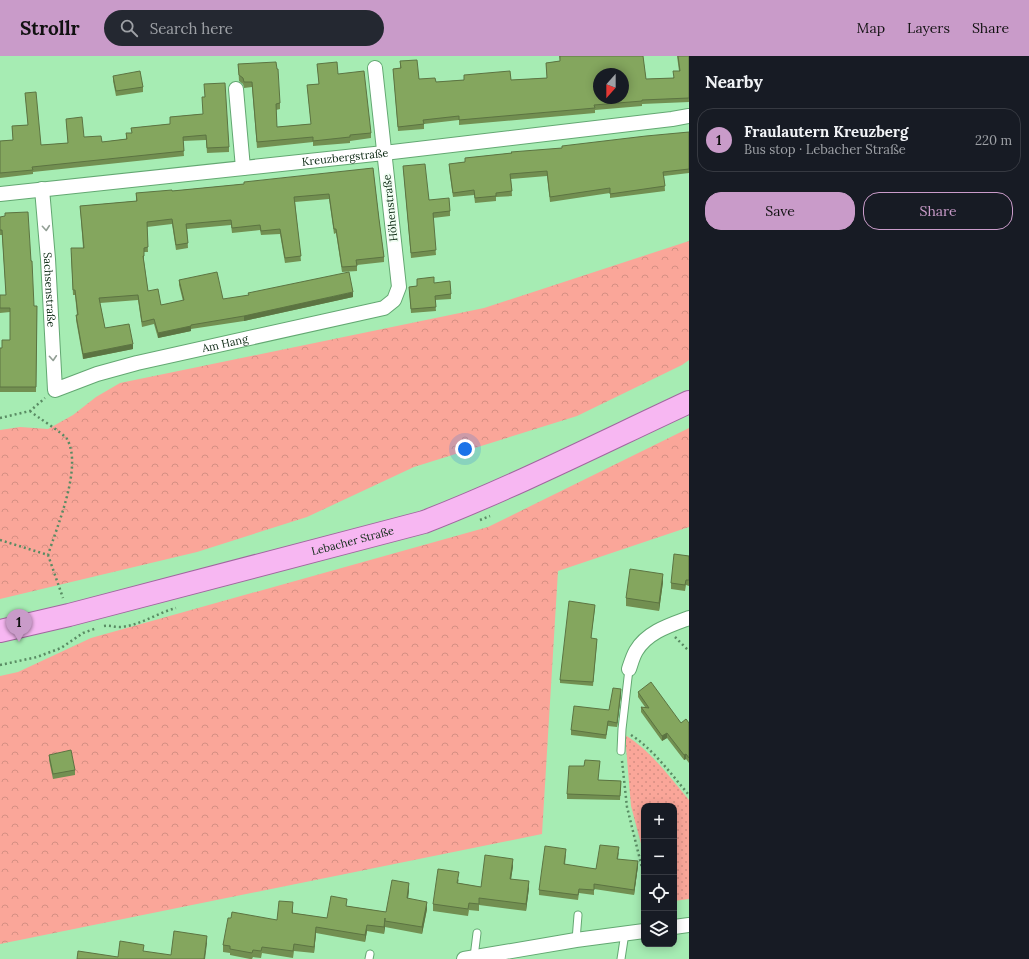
<!DOCTYPE html>
<meta charset="utf-8">
<style>
body{margin:0;font-family:Lora,serif;background:#242831;color:#f1f3f6}
.controls{position:absolute;right:12px;bottom:12px;display:grid;overflow:hidden;border-radius:8px;box-shadow:0 2px 10px #0003}
.controls button{width:36px;height:36px;display:grid;place-items:center;padding:0;border:0;border-bottom:1px solid #363941;background:#171b24;color:#f1f3f6;font:20px sans-serif}
.compass{position:absolute;left:593px;top:12px;width:36px;height:36px;border-radius:50%;background:#171b24;box-shadow:0 2px 10px #0003;rotate:201deg}
.you{position:absolute;left:465px;top:393px;width:14px;height:14px;margin:-10px;border:3px solid #fff;border-radius:50%;background:#1a73e8;box-shadow:0 0 0 6px #1a73e833}
.badge{display:grid;place-items:center;width:26px;height:26px;border-radius:50%;background:#c99bc9;color:#111;font-size:13px;font-weight:700}
.pin{position:absolute;translate:-50% -33px;filter:drop-shadow(0 1px 2px #0008)}
.pin::after{content:'';position:absolute;top:21px;width:14px;height:12px;background:inherit;clip-path:polygon(0 0,100% 0,50% 100%)}
.list{margin:0;padding:0;list-style:none}
h2{display:flex;justify-content:space-between;align-items:center;height:52px;margin:0;padding:0 16px;font-size:17px}
h2 small{font-size:13px;font-weight:400;color:#9ea1a6}
.list li{display:grid;grid-template-columns:26px 1fr auto;gap:12px;align-items:center;box-sizing:border-box;height:64px;margin:0 8px 8px;padding:0 8px;border:1px solid #363941;border-radius:16px}
.list b{display:block;font-size:15px;white-space:nowrap}
.list p{margin:0;font-size:13px;white-space:nowrap;color:#9ea1a6}
.list em{font-size:13px;font-style:normal;color:#9ea1a6}
.actions{display:flex;gap:8px;padding:12px 16px}
.actions a{flex:1;padding:9px 0;border:1px solid #c99bc9;border-radius:16px;text-align:center;font-size:14px;color:#c99bc9}
.actions .main{background:#c99bc9;color:#111}
.icon{flex:none;width:22px;height:22px;fill:none;stroke:currentColor;stroke-width:2;stroke-linecap:round;stroke-linejoin:round}
.map{position:relative;flex:none;width:689px;height:903px;overflow:hidden}
header{display:flex;align-items:center;gap:24px;box-sizing:border-box;height:56px;padding:0 20px;background:#c99bc9;color:#111}
header strong{font-size:19px}
nav{display:flex;gap:22px;margin-inline-start:auto;font-size:14px}
.search{width:280px;height:36px;background:#242831;display:flex;align-items:center;gap:10px;box-sizing:border-box;padding:0 14px;border-radius:22px;color:#9ea1a6;font-size:15px}
main{display:flex}
aside{flex:1;background:#171b24}
.map>svg:first-child{display:block}
.grass{fill:url(#grass-dots)}
.forest{fill:url(#forest-crowns)}
.lines{fill:none;stroke-linecap:round;stroke-linejoin:round}
.service-casing{stroke:#63a872;stroke-width:9}
.minor-casing{stroke:#63a872;stroke-width:16}
.primary-casing{stroke:#a1669f;stroke-width:24}
.path{stroke:#598b63;stroke-width:2.5;stroke-dasharray:2 3;stroke-linecap:butt}
.service{stroke:#fff;stroke-width:7}
.minor{stroke:#fff;stroke-width:14}
.primary{stroke:#f7b7f2;stroke-width:22}
.wall{fill:#728f51}
.shaded-wall{fill:#5c7442}
.building{fill:#84a65e;stroke:#5c7442;fill-rule:evenodd}
.oneway{stroke:#929f95}
.labels{text-anchor:middle;stroke-width:3.5;stroke-linejoin:round;paint-order:stroke}
.street-label{font-size:11px;fill:#0d2a14;stroke:#f0fdf2}
</style>
<header>
<strong>Strollr</strong>
<div class="search"><svg class="icon" aria-label="search" viewBox="0 0 24 24"><circle cx="10" cy="10" r="6"/><path d="M15 15l6 6"/></svg>Search here</div>
<nav><a>Map</a><a>Layers</a><a>Share</a></nav>
</header>
<main>
<div class="map">
<svg width="689" height="903" viewBox="0 0 689 903">
<defs>
<pattern id="grass-dots" width="8" height="8" patternUnits="userSpaceOnUse"><rect width="8" height="8" fill="#faa699"/><path d="M2 2h.1M6 6h.1" fill="none" stroke="#d58f83" stroke-width="1.8" stroke-linecap="round"/></pattern>
<pattern id="forest-crowns" width="20" height="18" patternUnits="userSpaceOnUse"><rect width="20" height="18" fill="#faa699"/><path d="M2 6a3 3 0 1 1 6 0M12 15a3 3 0 1 1 6 0" fill="none" stroke="#d58f83"/></pattern>
</defs>
<rect width="100%" height="100%" fill="#a6ecb3"/>
<path class="grass" d="M625,679C651,695 669,720 689,744V843L674,845V750H644V799L631,750Z"/>
<path class="forest" d="M689,185V304L682,309L577,360L414,411L307,461L197,496L0,543V374L20,371L48,373L73,359L96,341L120,327L484,252Z
M689,372V471L558,515L542,778L0,888V620L18,616L91,582L488,471Z"/>
<g class="lines">
<defs>
<path id="service" d="M621,695L622,673L629,613
M576,884L578,859
M474,901L477,877
M369,903L370,898
M621,903L625,877"/>
<g id="minor">
<path d="M236,33L243,112"/>
<path id="s1" d="M42,133L48,203L55,334L97,318L137,307L384,252L394,244L399,231L375,12"/>
<path id="s2" d="M0,138L384,97L672,63L689,60"/>
<path d="M629,613C631,607 633,600 636,595C647,576 670,569 689,562"/>
<path d="M674,871L689,869"/>
<path d="M464,903L576,884L644,875"/>
</g>
<g id="primary">
<path id="s3" d="M0,575L69,559L424,466C514,431 601,387 689,346"/>
</g>
</defs>
<use href="#service" class="service-casing"/>
<use href="#minor" class="minor-casing"/>
<use href="#primary" class="primary-casing"/>
<path class="path" d="M30,355C37,361 63,377 67,383C83,411 57,470 48,499
M0,362L30,355L45,342
M480,464L490,460
M0,484L48,499L63,542
M104,570C109,569 114,571 120,571C139,570 157,557 176,552
M675,581L689,595
M0,609L37,601L61,592L83,577L97,572
M631,679C654,694 671,718 689,739
M622,705L627,751L644,820"/>
<use href="#service" class="service"/>
<use href="#minor" class="minor"/>
<use href="#primary" class="primary"/>
</g>
<path class="wall" d="M559,0H643L646,23L673,22L679,15L677,0H689V46L642,48V50L595,54V57L459,69V64L424,68V73L398,75L393,13L400,12V5L419,23L436,26L464,24V19L511,24L547,22L546,7L560,5Z
M238,8L280,47V53L276,54L277,71L311,68L307,29L319,28L317,8L338,18L371,77V82L350,85V87L313,90V86L257,92L252,31L244,32L243,28L239,25Z
M113,20L143,31V36L116,40L113,25Z
M25,37L41,89L68,87L66,63L84,81L102,86L126,83V77H132L131,72L170,68V61L202,58L229,91V96L207,97L206,84L183,85L184,100L33,116V118L0,122V85L13,84L12,70L28,69Z
M689,76V117L664,120L665,135L610,142V137L550,146L547,120L511,123L512,140L496,141V145L475,147L474,139L453,141L449,113V108L465,106V102L562,92Z
M403,110L429,144L450,155V160L433,162L436,199L411,202Z
M373,112L379,163L384,201V206L357,209V215L342,216L336,177L334,178L329,143L295,146L301,205L285,207L280,178L261,179L260,174L232,177L231,169L187,173L188,192L176,194L172,168L147,171L148,196H144V205L148,235L161,249L183,245L179,229V224L223,243L353,241L244,265L191,273V275L158,282L154,268L142,271L138,244L100,247L105,272L133,293L83,303L76,264V259H77L75,239H73L71,197L83,192L80,150L136,145V137L172,135L244,128Z
M0,161L34,250H37L36,336H0V292H2L10,284V256L0,257V239H6L2,179H0Z
M434,227L451,238V243L435,244L436,255L411,257L409,231L417,230Z
M689,500V530L686,529L685,535L671,533V527Z
M663,526L659,555L626,550V542Z
M595,552L591,582L597,586L593,630L560,627V624Z
M638,636L681,667H689V707L686,703L684,704L667,682L662,685L641,656V651H645L638,641Z
M621,638L617,671L608,670L606,683L571,679V674L609,654Z
M49,699L75,714V719L53,723L49,704Z
M599,724L621,725L620,744L567,743V738Z
M619,796L618,803L638,810L634,839L594,833V839L579,837L578,844L539,839V834L566,798L565,809L596,813Z
M513,810L511,823L529,832L526,855L479,849V855L469,854L468,860L433,855V848L459,823L458,827L481,831Z
M409,834L408,843L427,853L422,878L385,871L384,878L367,875L365,886L316,877L314,897L294,895L293,902L262,897L261,902L253,901L252,903H250L230,899V897L223,896V889L231,862L277,864L293,853V857L327,862L347,850L386,856Z"/>
<path class="shaded-wall" d="M353,236V241L244,265V260Z
M191,270V275L158,282V277Z
M133,288V293L83,303V298Z
M663,518V526L659,555V547Z
M621,633V638L617,671V667Z
M667,677V682L662,685V680Z
M686,698V703L684,704V699Z
M513,803V810L510,830V823Z
M638,805V810L634,839V834Z
M529,825V832L526,855V848Z
M409,827V834L407,849V842Z
M427,846V853L422,878V871Z
M385,865V871L384,878V871Z
M367,869V875L365,886V879Z
M316,871V877L314,897V891Z
M207,880V887L205,903H204Z"/>
<path class="building" d="M560,0H643L646,23L674,22L673,15H680L678,0H689V42L642,44V45L594,49L595,52L459,64V60L423,64L424,68L398,71L393,13L401,12L400,5L417,4L419,23L435,22L436,26L464,24V19L510,15L511,24L547,22L546,7L560,5ZM599,18H623V42H599Z
M276,6L277,13H278L280,47L276,48L277,71L311,68L307,29L319,28L317,8L337,6L338,18L364,15L371,77L350,79V81L313,85V81L257,86L252,26H244L243,22L239,19L238,8Z
M140,15L143,31L116,35L113,20Z
M225,27L229,91L207,92L206,79L183,81L184,95L32,111L33,114L0,117V85L13,84L12,70L28,69L25,37L36,36L41,89L68,87L66,63L82,61L84,81L101,80L102,86L127,83L126,77H132L131,72L170,68V61L203,58L202,41H205L204,28Z
M689,76V113L663,116L665,130L610,138V132L550,141L547,115L510,118L512,135L496,137V140L475,142L474,134L453,137L449,108L465,106V102L512,97L511,96L562,92V90L646,80Z
M425,108L429,144L449,142L450,155L433,157L436,194L411,197L403,110Z
M373,112L379,163L384,201L356,204L357,210L342,211L336,173H334L329,138L294,141L301,200L285,202L280,173L261,175L260,169L232,172L231,164L186,168L188,187L176,189L172,163L147,166L148,191L144,192V200H143L148,235L158,233L161,249L184,244L179,224L217,216L223,243L249,239L248,237L349,216L353,236L244,260L191,269V270L158,277L154,263L142,266L138,239L99,242L105,272L129,268L133,288L83,298L76,259H78L75,234H73L71,192H84L80,150L137,145L136,137L172,134V135L244,128V126Z
M28,156L31,205H32L34,250H37L36,331H0V292H2V284H10V252H0V239H6L2,174H0V161L5,160V157Z
M434,221V227L450,225L451,238L435,240L436,251L411,253L409,231L417,230V223Z
M674,498L689,500V524H686L685,529L671,527Z
M630,513L663,518L659,547L626,542Z
M569,545L595,549L591,582L597,583L593,626L560,624Z
M651,626L681,667L686,663L689,667V702L686,698L684,699L667,677L662,680L641,651L649,652L638,636Z
M613,632L621,633L617,667L608,665L606,679L571,674L574,650L609,654Z
M71,694L75,714L53,718L49,699Z
M585,704L600,705L598,724L621,725L620,740L567,738L569,710H584Z
M600,789L619,791L617,803L638,805L634,834L594,828V834L579,833L578,839L539,834L545,790L566,793L564,808L596,813Z
M485,799L513,803L510,823L529,825L526,848L479,842V848L469,847L468,853L433,848L438,813L459,816L457,827L481,831Z
M392,824L409,827L407,842L427,846L422,871L385,865V862L384,871L367,869L365,879L316,871L314,891L294,888L293,895L262,891L261,895L253,894L252,897L230,893V890L223,889L228,862H231L232,856L277,864L279,845L293,846L292,857L327,862L331,840L347,843L346,850L386,856Z
M174,875L207,880L204,903H77L78,895L118,901L120,885L144,889L143,895L171,899Z"/>
<defs><path id="oneway-chevron" d="M-2-3.5L2.5 0L-2 3.5" fill="none" stroke-width="1.6" stroke-linecap="round" stroke-linejoin="round"/></defs>
<g class="oneway">
<use href="#oneway-chevron" transform="translate(46 172) rotate(85)"/>
<use href="#oneway-chevron" transform="translate(53 302) rotate(86)"/>
</g>
<g class="labels">
<g class="street-label">
<text dy="4" stroke="none"><textPath href="#s2" startOffset="347">Kreuzbergstraße</textPath></text>
<text transform="translate(390 152) rotate(-96)" y="4">Höhenstraße</text>
<text dy="4" stroke="none"><textPath href="#s1" startOffset="101">Sachsenstraße</textPath></text>
<text dy="4" stroke="none"><textPath href="#s1" startOffset="378">Am Hang</textPath></text>
<text dy="4" stroke="none"><textPath href="#s3" startOffset="364">Lebacher Straße</textPath></text>
</g>
</g>
</svg>
<div class="controls">
<button>+</button>
<button>−</button>
<button><svg class="icon" aria-label="locate" viewBox="0 0 24 24"><circle cx="12" cy="12" r="6"/><path d="M12 2v4M12 18v4M2 12h4M18 12h4"/></svg></button>
<button><svg class="icon" aria-label="layers" viewBox="0 0 24 24"><path d="M12 4l9 5-9 5-9-5zM3 14l9 5 9-5"/></svg></button>
</div>
<svg class="compass" viewBox="-18 -18 36 36"><path d="M0-13l5 13h-10z" fill="#e53935"/><path d="M0 13l5-13h-10z" fill="#9ea1a6"/></svg>
<div class="you"></div>
<div class="pin badge" style="left:19px;top:586px">1</div>
</div>
<aside>
<h2>Nearby<small></small></h2>
<ul class="list">
<li><span class="badge">1</span><div><b>Fraulautern Kreuzberg</b><p>Bus stop · Lebacher Straße</p></div><em>220 m</em></li>
</ul>
<div class="actions"><a class="main">Save</a><a>Share</a></div>
</aside>
</main>
